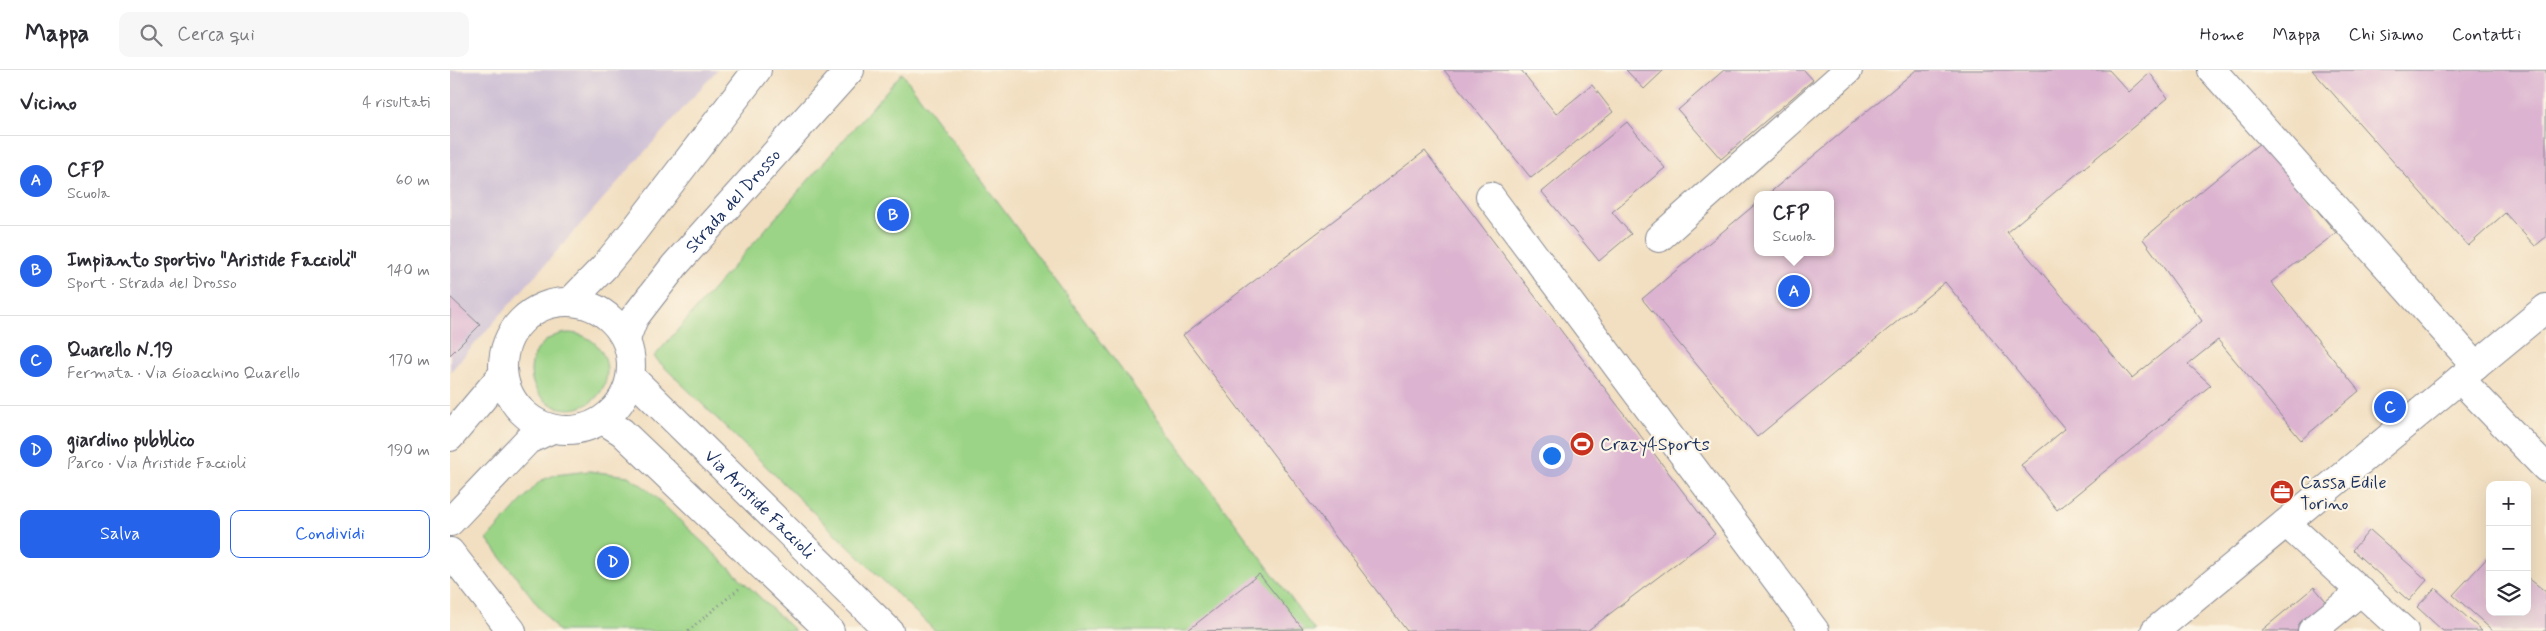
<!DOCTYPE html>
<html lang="it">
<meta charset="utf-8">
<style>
body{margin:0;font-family:Mynerve,sans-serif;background:#f7f7f7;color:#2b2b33}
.controls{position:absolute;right:15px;bottom:15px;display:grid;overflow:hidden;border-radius:10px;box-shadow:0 5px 20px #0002}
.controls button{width:45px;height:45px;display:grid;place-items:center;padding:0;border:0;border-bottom:1px solid #e1e1e2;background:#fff;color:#2b2b33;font:25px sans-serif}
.you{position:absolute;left:1101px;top:385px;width:18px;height:18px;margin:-12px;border:4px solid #fff;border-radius:50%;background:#1a73e8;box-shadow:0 0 0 8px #1a73e833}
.badge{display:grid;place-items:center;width:32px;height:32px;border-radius:50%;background:#2563eb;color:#fff;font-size:16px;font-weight:700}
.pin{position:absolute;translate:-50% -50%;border:2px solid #fff;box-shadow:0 1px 5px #0006}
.popup{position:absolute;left:1304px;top:121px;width:80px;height:65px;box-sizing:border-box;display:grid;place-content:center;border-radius:10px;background:#fff;filter:drop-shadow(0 1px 4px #0005);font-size:16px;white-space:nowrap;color:#7c7c81}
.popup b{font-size:19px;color:#2b2b33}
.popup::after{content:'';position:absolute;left:50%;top:100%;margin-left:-10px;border:10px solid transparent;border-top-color:#fff}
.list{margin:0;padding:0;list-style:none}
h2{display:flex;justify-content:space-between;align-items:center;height:65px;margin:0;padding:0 20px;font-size:21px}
h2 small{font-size:16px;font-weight:400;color:#7c7c81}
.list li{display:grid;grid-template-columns:32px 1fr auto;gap:15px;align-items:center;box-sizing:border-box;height:90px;padding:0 20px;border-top:1px solid #e1e1e2}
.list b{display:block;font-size:19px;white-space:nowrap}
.list p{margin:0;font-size:16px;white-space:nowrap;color:#7c7c81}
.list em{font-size:16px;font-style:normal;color:#7c7c81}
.actions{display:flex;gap:10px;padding:15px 20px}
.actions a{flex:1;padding:11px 0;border:1px solid #2563eb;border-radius:10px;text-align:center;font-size:18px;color:#2563eb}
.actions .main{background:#2563eb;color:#fff}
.icon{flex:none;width:28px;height:28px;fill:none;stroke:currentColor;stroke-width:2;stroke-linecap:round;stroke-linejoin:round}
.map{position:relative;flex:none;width:2096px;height:561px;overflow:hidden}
header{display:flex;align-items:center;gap:30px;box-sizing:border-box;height:70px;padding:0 25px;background:#fff;border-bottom:1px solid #e1e1e2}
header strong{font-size:24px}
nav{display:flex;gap:28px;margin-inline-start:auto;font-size:18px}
.search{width:350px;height:45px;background:#f7f7f7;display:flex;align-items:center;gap:12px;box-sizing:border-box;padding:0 18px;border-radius:10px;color:#7c7c81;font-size:19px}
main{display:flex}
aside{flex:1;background:#fff}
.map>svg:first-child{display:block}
.industrial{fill:#ccbed4}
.green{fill:#9bd486;stroke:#5b8272}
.building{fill:#dcb3d0}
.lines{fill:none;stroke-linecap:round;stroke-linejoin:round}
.minor-casing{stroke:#868790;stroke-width:30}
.path{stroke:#868790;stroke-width:3;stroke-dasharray:1 4;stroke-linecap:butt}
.minor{stroke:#fff;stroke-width:28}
.labels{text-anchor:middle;stroke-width:4.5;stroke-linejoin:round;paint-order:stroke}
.street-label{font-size:18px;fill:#1b2f5e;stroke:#fcf5e5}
.poi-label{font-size:18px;fill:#1b2f5e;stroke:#fcf5e5;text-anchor:start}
</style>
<header>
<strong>Mappa</strong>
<div class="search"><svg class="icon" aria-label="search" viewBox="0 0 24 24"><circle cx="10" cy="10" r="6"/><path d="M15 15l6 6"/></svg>Cerca qui</div>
<nav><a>Home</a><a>Mappa</a><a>Chi siamo</a><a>Contatti</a></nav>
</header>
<main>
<aside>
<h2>Vicino<small>4 risultati</small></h2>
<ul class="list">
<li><span class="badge">A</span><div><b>CFP</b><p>Scuola</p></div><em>60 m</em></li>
<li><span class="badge">B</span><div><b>Impianto sportivo &quot;Aristide Faccioli&quot;</b><p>Sport · Strada del Drosso</p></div><em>140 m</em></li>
<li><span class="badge">C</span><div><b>Quarello N.19</b><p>Fermata · Via Gioacchino Quarello</p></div><em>170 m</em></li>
<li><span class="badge">D</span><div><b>giardino pubblico</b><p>Parco · Via Aristide Faccioli</p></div><em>190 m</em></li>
</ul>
<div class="actions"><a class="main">Salva</a><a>Condividi</a></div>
</aside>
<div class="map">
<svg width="2096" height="561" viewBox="0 0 2096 561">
<rect width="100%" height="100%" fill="#fcf5e5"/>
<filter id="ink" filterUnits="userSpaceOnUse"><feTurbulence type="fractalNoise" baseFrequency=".02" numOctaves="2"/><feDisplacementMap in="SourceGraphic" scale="10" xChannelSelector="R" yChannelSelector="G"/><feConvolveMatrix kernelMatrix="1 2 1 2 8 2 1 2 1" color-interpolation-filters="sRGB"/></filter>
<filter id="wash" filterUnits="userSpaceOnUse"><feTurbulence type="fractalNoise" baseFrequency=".0096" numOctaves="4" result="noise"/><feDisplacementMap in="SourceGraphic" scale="20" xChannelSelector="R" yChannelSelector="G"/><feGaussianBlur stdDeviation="1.12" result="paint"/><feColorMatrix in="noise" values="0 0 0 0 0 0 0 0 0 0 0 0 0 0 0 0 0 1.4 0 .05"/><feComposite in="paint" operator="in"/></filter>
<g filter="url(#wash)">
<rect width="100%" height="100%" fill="#f2dfc1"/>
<path class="industrial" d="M0,0H267L0,302Z"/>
<path class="green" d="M452,3L865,561H485L204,287Z
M81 301a38 38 0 1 1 76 0a38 38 0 1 1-76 0Z
M139,401L178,406L197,419L345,561H108L37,469L90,411L105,405Z"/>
<g id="blocks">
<path class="building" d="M994,0H1071L1106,44L1142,15L1163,42L1081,108Z
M1176,0H1214L1194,19Z
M1274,0H1354L1363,10L1271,89L1228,40Z
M1466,0H1659L1679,22L1700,3L1718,28L1557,162L1682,308L1752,251L1693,169L1811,72L1886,163L1821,212L1909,321L1851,370L1768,270L1738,294L1761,315L1607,440L1571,395L1615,359L1495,212L1307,367L1192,229L1308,132V182H1380V125H1317Z
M1862,0H2096V167L2085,176L2055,143L2018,176Z
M1177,52L1215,98L1162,142L1181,164L1149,191L1092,122Z
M975,81L1265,464L1137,561H957L733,265Z
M0,227L30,255L0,285Z
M1920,460L1977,510L1959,531L1902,480Z
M2040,485V542H2077V507L2096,522V561H2043L2003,525Z
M809,504L853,559L737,561Z
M1864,517L1881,537L1852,561H1811Z
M1985,518L2032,561H1993L1967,537Z"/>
</g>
</g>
<g filter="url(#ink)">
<use href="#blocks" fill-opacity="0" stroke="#868790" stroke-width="1"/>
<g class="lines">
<defs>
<g id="minor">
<path d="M1762,0L2026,296"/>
<path d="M1040,126L1365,561"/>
<path d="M1209,168L1398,0"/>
<circle cx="117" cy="296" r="64"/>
<path d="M120,232L154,197L183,162L307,0"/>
<path id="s1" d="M176,269L184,248L225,195L400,0"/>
<path id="s2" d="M181,307L439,561"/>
<path d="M2010,309L2096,398"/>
<path d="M153,350L172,362L380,561"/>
<path d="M0,367L53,304"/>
<path d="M0,452L78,370L102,359"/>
<path d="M1836,453L1954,561"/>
<path d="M0,482L62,561"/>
<path d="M1705,561L2096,238"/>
<path d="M1862,561L1911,521"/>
</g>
</defs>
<use href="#minor" class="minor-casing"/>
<path class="path" d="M238,561L291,517"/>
<use href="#minor" class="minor"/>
</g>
</g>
<defs>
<symbol id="stadium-disc" viewBox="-11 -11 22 22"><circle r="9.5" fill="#c8321e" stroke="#fcf5e5"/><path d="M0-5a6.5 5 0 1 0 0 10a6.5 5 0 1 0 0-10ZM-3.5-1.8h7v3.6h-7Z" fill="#fff"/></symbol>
<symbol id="office-disc" viewBox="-11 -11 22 22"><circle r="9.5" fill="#c8321e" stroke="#fcf5e5"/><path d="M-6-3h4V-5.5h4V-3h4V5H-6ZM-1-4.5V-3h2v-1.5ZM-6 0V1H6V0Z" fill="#fff"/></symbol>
</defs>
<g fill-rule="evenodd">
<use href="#stadium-disc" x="1118" y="360" width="28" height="28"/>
<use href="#office-disc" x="1818" y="408" width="28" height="28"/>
</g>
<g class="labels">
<g class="street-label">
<text dy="6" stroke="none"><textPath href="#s1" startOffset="176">Strada del Drosso</textPath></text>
<text dy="6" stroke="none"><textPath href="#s2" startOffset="181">Via Aristide Faccioli</textPath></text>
</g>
<g class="poi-label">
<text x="1150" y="380">Crazy4Sports</text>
<text x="1850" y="418">Cassa Edile<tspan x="1850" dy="21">Torino</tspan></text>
</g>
</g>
</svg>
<div class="controls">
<button>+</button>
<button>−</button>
<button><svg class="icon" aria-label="layers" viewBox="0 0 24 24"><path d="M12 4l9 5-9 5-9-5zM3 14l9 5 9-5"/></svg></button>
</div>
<div class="you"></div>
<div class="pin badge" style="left:1344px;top:221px">A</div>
<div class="popup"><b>CFP</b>Scuola</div>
<div class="pin badge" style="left:443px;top:145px">B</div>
<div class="pin badge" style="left:1940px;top:337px">C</div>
<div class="pin badge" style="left:163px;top:492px">D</div>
</div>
</main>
